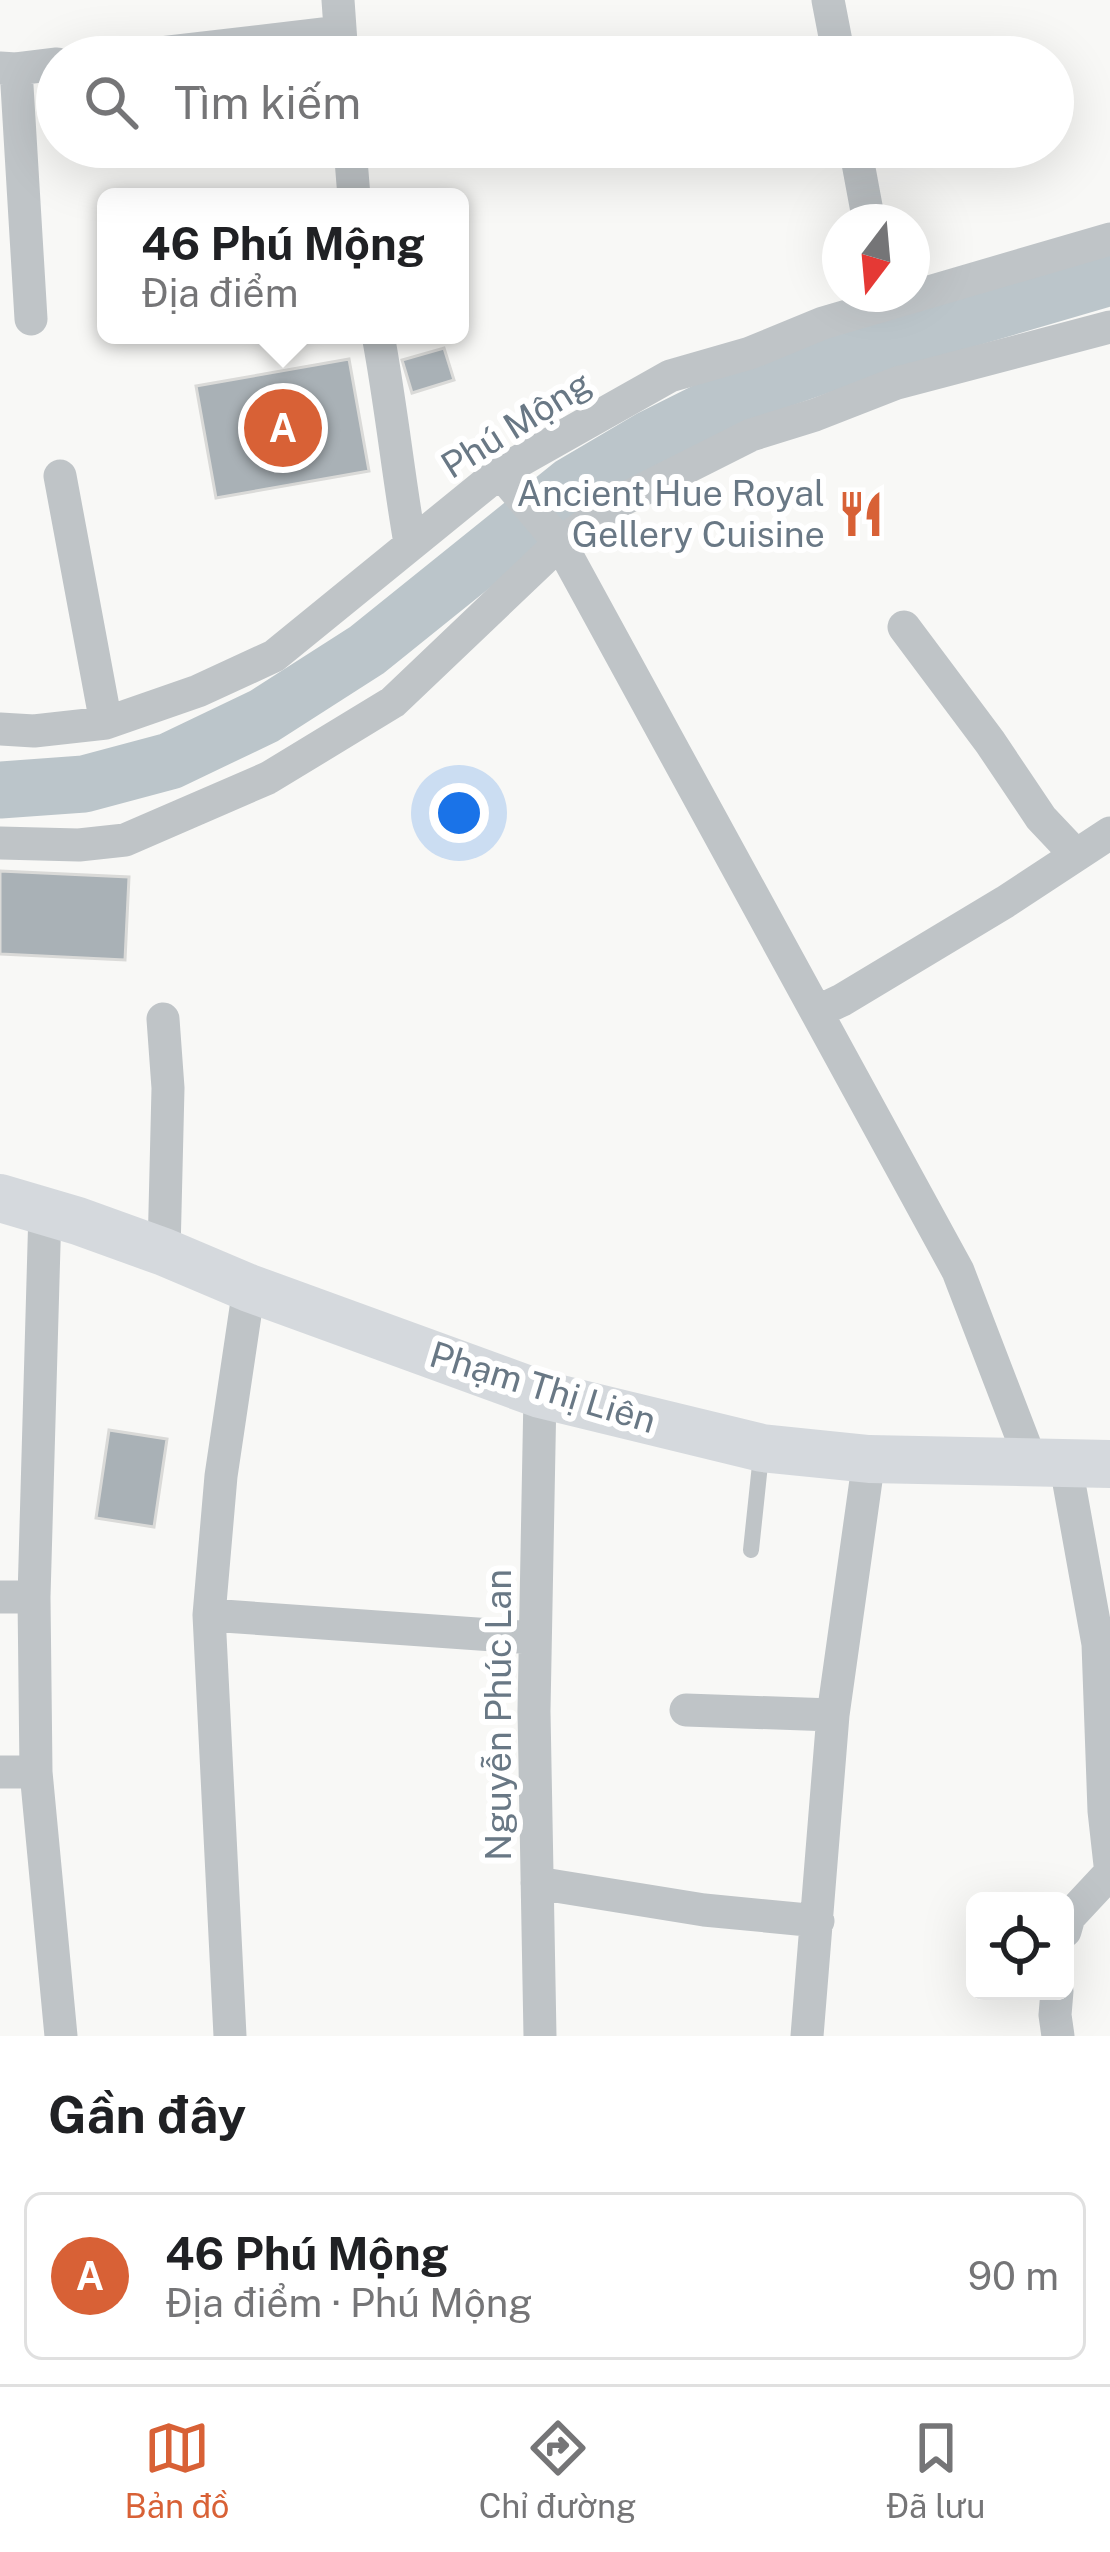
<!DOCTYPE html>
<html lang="vi">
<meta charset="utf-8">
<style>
body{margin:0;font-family:"Public Sans",sans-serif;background:#f2f2f2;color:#202124}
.controls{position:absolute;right:36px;bottom:36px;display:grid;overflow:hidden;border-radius:18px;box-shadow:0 12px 48px #0002}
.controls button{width:108px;height:108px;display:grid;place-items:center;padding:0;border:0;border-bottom:3px solid #e0e0e0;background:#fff;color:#202124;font:60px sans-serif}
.compass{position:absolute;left:822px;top:204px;width:108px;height:108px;border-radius:50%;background:#fff;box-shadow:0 12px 48px #0002;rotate:196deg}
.you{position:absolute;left:459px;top:813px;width:42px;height:42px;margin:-30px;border:9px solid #fff;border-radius:50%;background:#1a73e8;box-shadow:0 0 0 18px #1a73e833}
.badge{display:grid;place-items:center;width:78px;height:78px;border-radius:50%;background:#d86136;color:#fff;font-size:39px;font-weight:700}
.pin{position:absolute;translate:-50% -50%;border:6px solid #fff;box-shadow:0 3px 12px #0006}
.popup{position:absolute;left:97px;top:188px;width:372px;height:156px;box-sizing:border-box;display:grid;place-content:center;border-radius:18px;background:#fff;filter:drop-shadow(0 3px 9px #0005);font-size:39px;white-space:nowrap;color:#757577}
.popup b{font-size:45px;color:#202124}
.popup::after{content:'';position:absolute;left:50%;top:100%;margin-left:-24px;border:24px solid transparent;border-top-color:#fff}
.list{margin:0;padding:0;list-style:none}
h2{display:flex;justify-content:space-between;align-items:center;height:156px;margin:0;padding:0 48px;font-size:51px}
h2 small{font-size:39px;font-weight:400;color:#757577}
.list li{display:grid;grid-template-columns:78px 1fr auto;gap:36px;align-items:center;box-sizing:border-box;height:168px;margin:0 24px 24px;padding:0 24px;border:3px solid #e0e0e0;border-radius:18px}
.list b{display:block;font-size:45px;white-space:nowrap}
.list p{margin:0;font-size:39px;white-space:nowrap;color:#757577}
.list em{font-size:39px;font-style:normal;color:#757577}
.icon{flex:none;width:66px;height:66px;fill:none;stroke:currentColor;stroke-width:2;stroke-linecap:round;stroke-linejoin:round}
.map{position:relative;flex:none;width:1110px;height:2036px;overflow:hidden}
.search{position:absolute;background:#fff;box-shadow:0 12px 48px #0002;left:36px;right:36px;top:36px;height:132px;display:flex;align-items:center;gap:30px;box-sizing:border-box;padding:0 42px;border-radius:66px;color:#757577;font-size:45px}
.sheet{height:348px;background:#fff}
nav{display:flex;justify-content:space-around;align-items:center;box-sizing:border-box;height:168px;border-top:3px solid #e0e0e0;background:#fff;font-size:33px;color:#757577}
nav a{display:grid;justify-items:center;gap:6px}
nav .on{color:#d86136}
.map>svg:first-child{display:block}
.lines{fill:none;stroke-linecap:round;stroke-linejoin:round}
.river{stroke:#bbc5ca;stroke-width:57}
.building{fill:#a9b1b6;stroke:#dadad8;stroke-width:3}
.lane{stroke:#bfc4c7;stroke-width:16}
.street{stroke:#bfc4c7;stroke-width:33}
.secondary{stroke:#d5d9dd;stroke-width:48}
.labels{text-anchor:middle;stroke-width:12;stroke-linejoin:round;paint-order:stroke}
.street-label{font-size:36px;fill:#697885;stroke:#fff}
.poi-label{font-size:36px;fill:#697885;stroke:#fff;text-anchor:end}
</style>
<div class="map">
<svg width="1110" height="2036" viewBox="0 0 1110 2036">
<rect width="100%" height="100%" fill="#f8f8f6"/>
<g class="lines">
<path class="river" d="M0,790L84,784L170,761L264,716L367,650L572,485L650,439L742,393L878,345L1110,277"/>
</g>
<path class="building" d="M444,348L454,380L412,393L402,360Z
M349,359L369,471L216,498L196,386Z
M0,871L129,877L125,960L0,954Z
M109,1430L167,1439L154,1527L96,1518Z"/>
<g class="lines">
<path class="lane" d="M751,1550L761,1455"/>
<path class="street" d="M338,0L342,57
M828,0L839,57
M126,57L340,32
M0,68L16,69L57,64
M16,69L31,319
M350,147L354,197
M855,147L869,222
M378,335C391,404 398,474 410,543
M500,472L560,543L958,1271L1031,1461
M60,476L106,723
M904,627L990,742L1041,818L1076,855
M0,729L34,731L106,723L198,691L274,656L500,472L670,376L750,353L823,323L1110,239
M0,843L79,845L125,840L268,778L393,702L560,543L618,502L751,435L815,415L897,383L1110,327
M817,1012L842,1000L1005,902L1110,833
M163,1019L168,1088L164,1252
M45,1210L34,1597L36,1772L61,2036
M1065,1461L1098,1644L1104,1811L1110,1865
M0,1597H34
M209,1615L534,1638
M686,1710L833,1715
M0,1772H36
M537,1883L704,1910L818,1921
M1065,1931L1069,1917L1110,1873
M1057,1991L1055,2015L1058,2036
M230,2036L209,1615L221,1476L249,1288
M540,2036L534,1711L540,1394
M807,2036L833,1715L869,1459"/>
<path class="secondary" d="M0,1198L78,1221L164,1252L249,1288L540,1394L762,1448L869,1459L1110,1464"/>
</g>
<defs>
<symbol id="restaurant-bare" viewBox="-9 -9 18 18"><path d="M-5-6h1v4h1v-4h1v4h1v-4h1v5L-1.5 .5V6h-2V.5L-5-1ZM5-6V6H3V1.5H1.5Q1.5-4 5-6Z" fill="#d86136" stroke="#fff" stroke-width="2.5" paint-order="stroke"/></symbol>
</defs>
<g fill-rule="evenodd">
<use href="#restaurant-bare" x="828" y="481" width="66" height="66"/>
</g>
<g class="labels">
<g class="street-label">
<text transform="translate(516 424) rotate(-32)" y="13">Phú Mộng</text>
<text transform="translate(543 1387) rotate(17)" y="13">Phạm Thị Liên</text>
<text transform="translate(498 1715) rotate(-90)" y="13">Nguyễn Phúc Lan</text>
</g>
<g class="poi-label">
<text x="825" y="506">Ancient Hue Royal<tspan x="825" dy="41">Gellery Cuisine</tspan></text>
</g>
</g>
</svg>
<div class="controls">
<button><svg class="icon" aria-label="locate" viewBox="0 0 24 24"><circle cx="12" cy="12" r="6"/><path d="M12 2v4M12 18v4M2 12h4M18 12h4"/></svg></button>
</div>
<svg class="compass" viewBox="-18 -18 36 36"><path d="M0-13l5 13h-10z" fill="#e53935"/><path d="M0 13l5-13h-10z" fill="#757577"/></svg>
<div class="you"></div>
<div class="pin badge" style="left:283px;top:428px">A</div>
<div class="popup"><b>46 Phú Mộng</b>Địa điểm</div>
<div class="search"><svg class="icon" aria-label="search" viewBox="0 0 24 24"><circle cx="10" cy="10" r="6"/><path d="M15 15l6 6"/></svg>Tìm kiếm</div>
</div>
<section class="sheet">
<h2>Gần đây<small></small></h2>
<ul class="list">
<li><span class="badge">A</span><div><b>46 Phú Mộng</b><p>Địa điểm · Phú Mộng</p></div><em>90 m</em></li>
</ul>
</section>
<nav>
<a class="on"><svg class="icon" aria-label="map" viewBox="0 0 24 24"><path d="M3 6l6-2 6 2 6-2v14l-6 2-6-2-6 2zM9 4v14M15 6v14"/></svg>Bản đồ</a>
<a><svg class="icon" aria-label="directions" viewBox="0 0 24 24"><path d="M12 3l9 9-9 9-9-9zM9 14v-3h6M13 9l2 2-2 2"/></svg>Chỉ đường</a>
<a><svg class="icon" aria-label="saved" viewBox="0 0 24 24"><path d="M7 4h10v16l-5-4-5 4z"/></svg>Đã lưu</a>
</nav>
